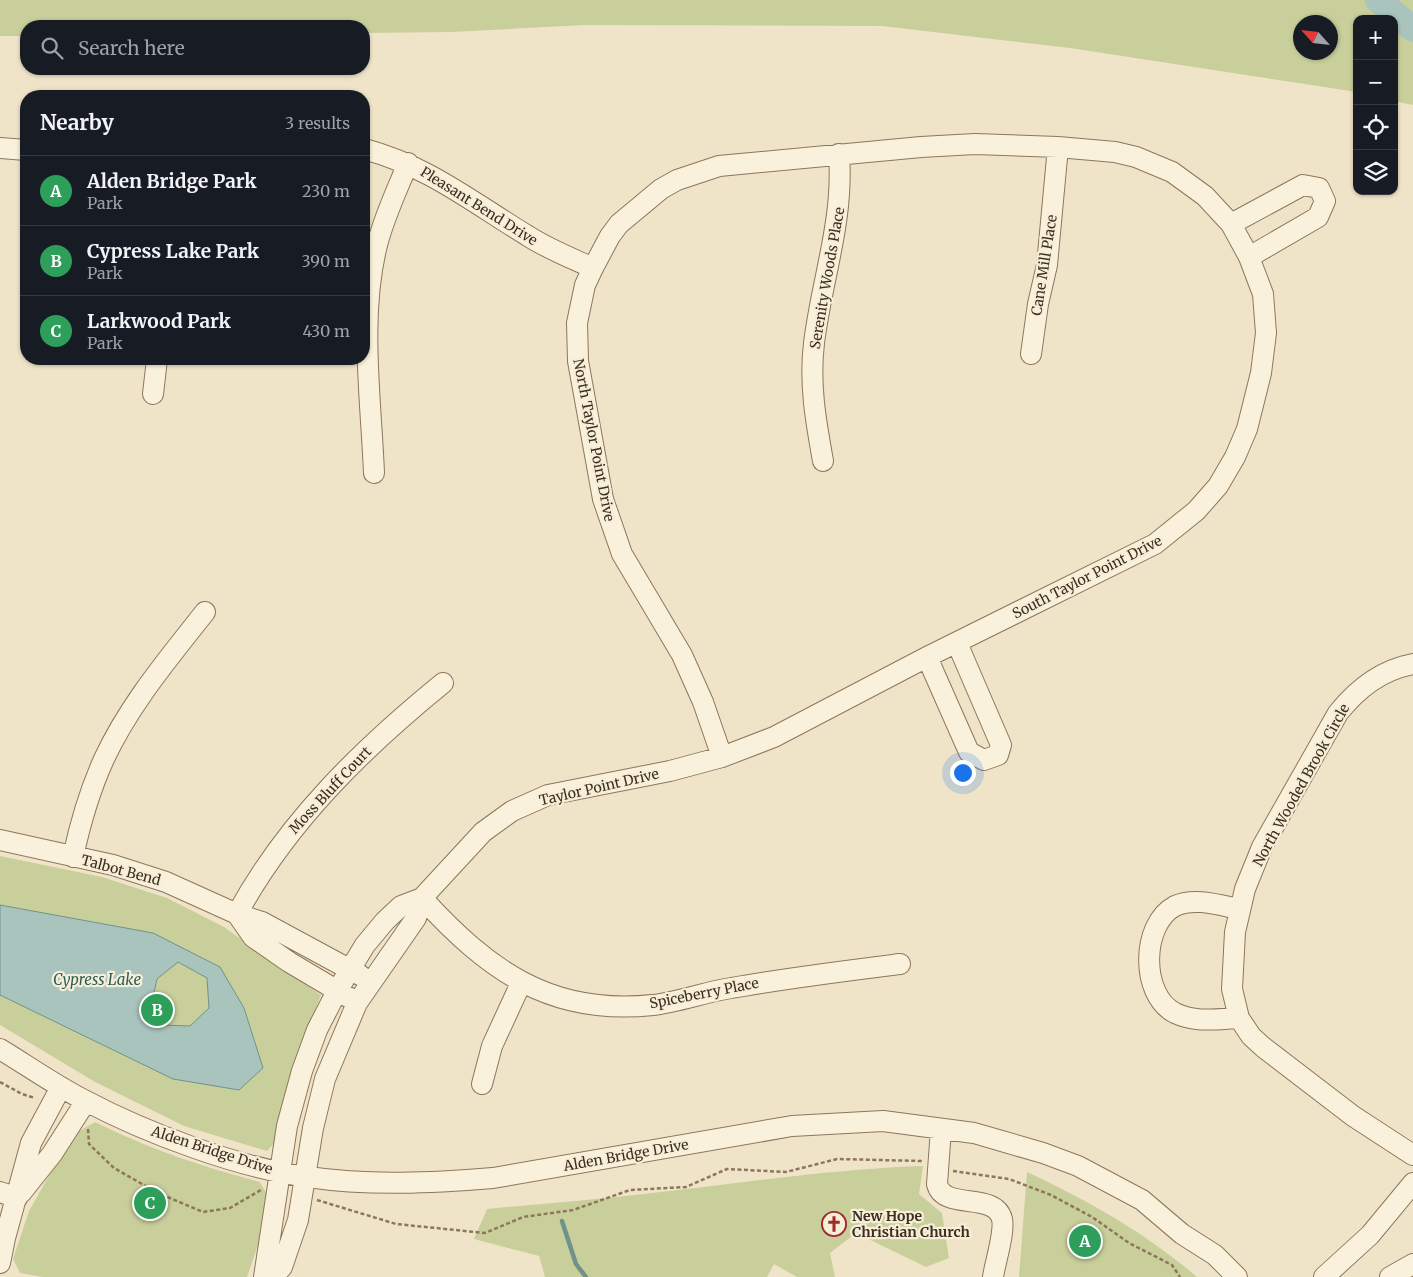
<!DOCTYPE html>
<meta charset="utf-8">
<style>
body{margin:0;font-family:Merriweather,serif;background:#20242c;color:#f1f3f6}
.controls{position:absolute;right:15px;top:15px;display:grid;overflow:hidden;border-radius:10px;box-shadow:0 1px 4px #0004}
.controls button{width:45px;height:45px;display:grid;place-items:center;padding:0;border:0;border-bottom:1px solid #363941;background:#171b24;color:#f1f3f6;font:25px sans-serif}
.compass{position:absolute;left:1293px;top:15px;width:45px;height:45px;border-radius:50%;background:#171b24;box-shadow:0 1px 4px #0004;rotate:297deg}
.you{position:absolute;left:962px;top:772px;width:18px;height:18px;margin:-12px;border:4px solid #fff;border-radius:50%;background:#1a73e8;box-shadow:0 0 0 8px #1a73e833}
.badge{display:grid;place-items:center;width:32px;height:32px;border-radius:50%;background:#0f766e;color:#fff;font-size:16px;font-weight:700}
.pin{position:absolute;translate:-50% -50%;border:2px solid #fff;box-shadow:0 1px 5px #0006}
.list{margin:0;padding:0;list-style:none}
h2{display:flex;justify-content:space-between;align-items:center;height:65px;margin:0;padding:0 20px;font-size:21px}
h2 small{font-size:16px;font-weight:400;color:#9ea1a6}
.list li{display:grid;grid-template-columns:32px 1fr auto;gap:15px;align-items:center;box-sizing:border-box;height:70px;padding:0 20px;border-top:1px solid #363941}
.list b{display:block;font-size:19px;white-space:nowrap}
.list p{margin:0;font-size:16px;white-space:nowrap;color:#9ea1a6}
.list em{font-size:16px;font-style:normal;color:#9ea1a6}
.icon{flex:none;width:28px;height:28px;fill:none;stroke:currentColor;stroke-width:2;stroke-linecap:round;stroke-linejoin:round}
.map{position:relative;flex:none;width:1413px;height:1277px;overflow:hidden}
.search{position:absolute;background:#171b24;box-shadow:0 1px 4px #0004;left:20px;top:20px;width:350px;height:55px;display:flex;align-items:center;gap:12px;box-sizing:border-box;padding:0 18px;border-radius:20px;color:#9ea1a6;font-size:19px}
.panel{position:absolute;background:#171b24;box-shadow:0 1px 4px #0004;left:20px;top:90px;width:350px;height:275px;border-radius:20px}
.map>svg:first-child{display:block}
.green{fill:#c9cf9b;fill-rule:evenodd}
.water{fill:#a9c4bc;stroke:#6f938a;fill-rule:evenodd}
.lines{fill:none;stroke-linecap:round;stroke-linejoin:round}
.stream{stroke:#6f938a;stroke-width:4.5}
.river{stroke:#a9c4bc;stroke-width:26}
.minor-casing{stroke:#8d765c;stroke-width:22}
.path{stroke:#8d765c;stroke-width:2.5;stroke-dasharray:4 2.5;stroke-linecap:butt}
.minor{stroke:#faf1dc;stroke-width:20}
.labels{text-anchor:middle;stroke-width:4.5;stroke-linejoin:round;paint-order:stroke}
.street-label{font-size:14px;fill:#3d2e20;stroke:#f7eed8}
.poi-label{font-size:14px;font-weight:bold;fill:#3d2e20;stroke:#f7eed8;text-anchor:start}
.water-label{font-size:15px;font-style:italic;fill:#2f5d5a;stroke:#f7eed8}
</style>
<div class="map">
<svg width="1413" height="1277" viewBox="0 0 1413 1277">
<rect width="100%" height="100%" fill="#f0e4c8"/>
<path class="green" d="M0,0H1413V105L1394,101V19H1357V92L1070,48L882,26L585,25L452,32L364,33V26H26V36H0ZM1330,22V52H1300V22Z
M0,856L102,877L167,898L224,927L321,995L296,1059L279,1138L267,1151L184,1126L95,1082L0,1025Z
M95,1122C152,1150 200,1166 260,1182L269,1198L260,1239L247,1277H43L20,1273L13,1259L29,1211L72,1135Z
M923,1166L919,1194L942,1213L949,1258L926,1267L856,1233L830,1253L835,1277H797L774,1264L767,1277H545L539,1256L474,1239L487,1209C539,1204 591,1200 643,1194C737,1184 829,1169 923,1166Z
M1027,1172C1087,1200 1146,1233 1197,1277H1019Z"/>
<path class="water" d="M0,905L153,933L220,967L244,1008L263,1068L239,1090L173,1079L0,995ZM178,962L207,978L209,1008L190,1026L163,1025L149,1014L157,979Z"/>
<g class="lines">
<path class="stream" d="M562,1221L576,1264L586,1277"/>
<path class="river" d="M1378,0L1413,29"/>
<defs>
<path id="minor" d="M0,148L26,150
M364,149C428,166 472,202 528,236C548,249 571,258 593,268
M1231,224L1303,185L1319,188L1325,201L1318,217L1249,257
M1031,354L1038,304L1047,265L1058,147
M153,394L157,359
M823,461C816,422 809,384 814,343C822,278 844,221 839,154
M374,473C371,400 359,316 377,245C384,217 397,190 408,163
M927,657L969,752L984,760L998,755L1001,745L957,643
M1413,664C1381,670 1358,688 1338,713L1262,847L1245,889L1235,932L1232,989L1239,1018L1251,1036L1263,1047L1353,1116L1413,1155
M0,840L113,865L166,882L237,914L262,922L360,975
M73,857C80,824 90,790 104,759C129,705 168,659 205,612
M422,898C488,970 550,1016 653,1005C679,1002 705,992 731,988C787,978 844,971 900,964
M237,914C287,822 362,749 443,683
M237,914L253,937L289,962L348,997
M1239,1018C1217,1019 1196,1023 1175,1013C1140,995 1141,924 1175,906C1194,897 1219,905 1239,909
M0,1049C28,1066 55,1085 84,1100C146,1133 239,1168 308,1177C369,1186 432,1183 493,1178L792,1126L883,1121L974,1133L1043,1153L1078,1166L1142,1200L1182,1234L1215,1255L1237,1277
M482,1084L492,1046L521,983
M941,1129L937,1184C943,1211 995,1191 1002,1219C1005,1232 995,1263 993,1277
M0,1192L17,1198
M21,1193L52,1154L86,1101
M0,1263L5,1238L31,1143L61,1087
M264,1277L287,1126L302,1071L317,1030L337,991L365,945L385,921L401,906L422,898
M273,1277L282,1267L298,1220L313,1128L325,1079L357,1003L416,918L422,898L483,832L512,811L548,795L670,771L722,757L774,737L927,657L1155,544L1196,511L1218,486L1235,457L1247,429L1261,373L1266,333L1263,294L1249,257L1231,224L1205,196L1172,172L1136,157L1115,152L1058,147L975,144L921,147L719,166L677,180L661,189L619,224L610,236L593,268L585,285L577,323L578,361L603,499L622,554L682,655L703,702L722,757
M1324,1277L1370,1235L1413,1183
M1390,1277L1413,1264"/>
</defs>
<use href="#minor" class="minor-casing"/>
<path class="path" d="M0,1082L22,1094L35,1098
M88,1129L89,1144L114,1168L158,1193L203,1212L230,1208L261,1190
M953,1171L1009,1179L1051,1195L1092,1217L1129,1243L1172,1265L1180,1277
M317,1200L396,1224L485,1233L523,1217L573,1210L630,1190L686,1187L727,1169L786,1172L837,1159L922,1161"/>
<use href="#minor" class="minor"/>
</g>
<defs>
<symbol id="church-ring" viewBox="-11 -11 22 22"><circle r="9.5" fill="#f7eed8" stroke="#9e2a2b" stroke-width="1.5"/><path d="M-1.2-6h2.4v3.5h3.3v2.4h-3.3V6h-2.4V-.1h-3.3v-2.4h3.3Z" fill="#9e2a2b"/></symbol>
</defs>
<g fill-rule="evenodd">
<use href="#church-ring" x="820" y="1210" width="28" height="28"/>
</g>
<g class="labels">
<g class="street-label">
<text transform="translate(479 206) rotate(32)" y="5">Pleasant Bend Drive</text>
<text transform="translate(1044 265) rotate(-81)" y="5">Cane Mill Place</text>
<text transform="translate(827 278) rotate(-80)" y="5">Serenity Woods Place</text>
<text transform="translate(594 440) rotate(79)" y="5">North Taylor Point Drive</text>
<text transform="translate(1087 577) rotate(-27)" y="5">South Taylor Point Drive</text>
<text transform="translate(1301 785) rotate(-61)" y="5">North Wooded Brook Circle</text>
<text transform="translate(599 787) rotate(-13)" y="5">Taylor Point Drive</text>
<text transform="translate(330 790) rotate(-47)" y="5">Moss Bluff Court</text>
<text transform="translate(121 870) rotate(15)" y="5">Talbot Bend</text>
<text transform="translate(704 993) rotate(-11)" y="5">Spiceberry Place</text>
<text transform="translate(212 1150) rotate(18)" y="5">Alden Bridge Drive</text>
<text transform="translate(626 1155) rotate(-10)" y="5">Alden Bridge Drive</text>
</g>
<g class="poi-label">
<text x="852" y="1221">New Hope<tspan x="852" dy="16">Christian Church</tspan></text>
</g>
<g class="water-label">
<text x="97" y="985">Cypress Lake</text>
</g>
</g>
</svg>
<div class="controls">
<button>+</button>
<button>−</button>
<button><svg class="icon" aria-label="locate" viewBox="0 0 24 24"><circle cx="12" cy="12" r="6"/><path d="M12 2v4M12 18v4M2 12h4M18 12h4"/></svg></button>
<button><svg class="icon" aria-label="layers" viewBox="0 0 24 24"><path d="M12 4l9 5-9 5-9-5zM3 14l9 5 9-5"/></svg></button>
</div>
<svg class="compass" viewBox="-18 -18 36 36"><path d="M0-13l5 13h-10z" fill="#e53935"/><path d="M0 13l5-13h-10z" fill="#9ea1a6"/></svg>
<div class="you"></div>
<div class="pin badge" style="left:1085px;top:1241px;background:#2e9e5b">A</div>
<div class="pin badge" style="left:157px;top:1010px;background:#2e9e5b">B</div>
<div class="pin badge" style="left:150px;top:1203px;background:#2e9e5b">C</div>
<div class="search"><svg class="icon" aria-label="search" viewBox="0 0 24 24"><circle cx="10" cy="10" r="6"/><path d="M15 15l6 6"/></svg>Search here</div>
<section class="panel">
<h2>Nearby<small>3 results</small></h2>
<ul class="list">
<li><span class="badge" style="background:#2e9e5b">A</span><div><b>Alden Bridge Park</b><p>Park</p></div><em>230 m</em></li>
<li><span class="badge" style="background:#2e9e5b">B</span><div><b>Cypress Lake Park</b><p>Park</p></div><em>390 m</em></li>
<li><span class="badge" style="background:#2e9e5b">C</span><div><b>Larkwood Park</b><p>Park</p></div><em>430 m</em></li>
</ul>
</section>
</div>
